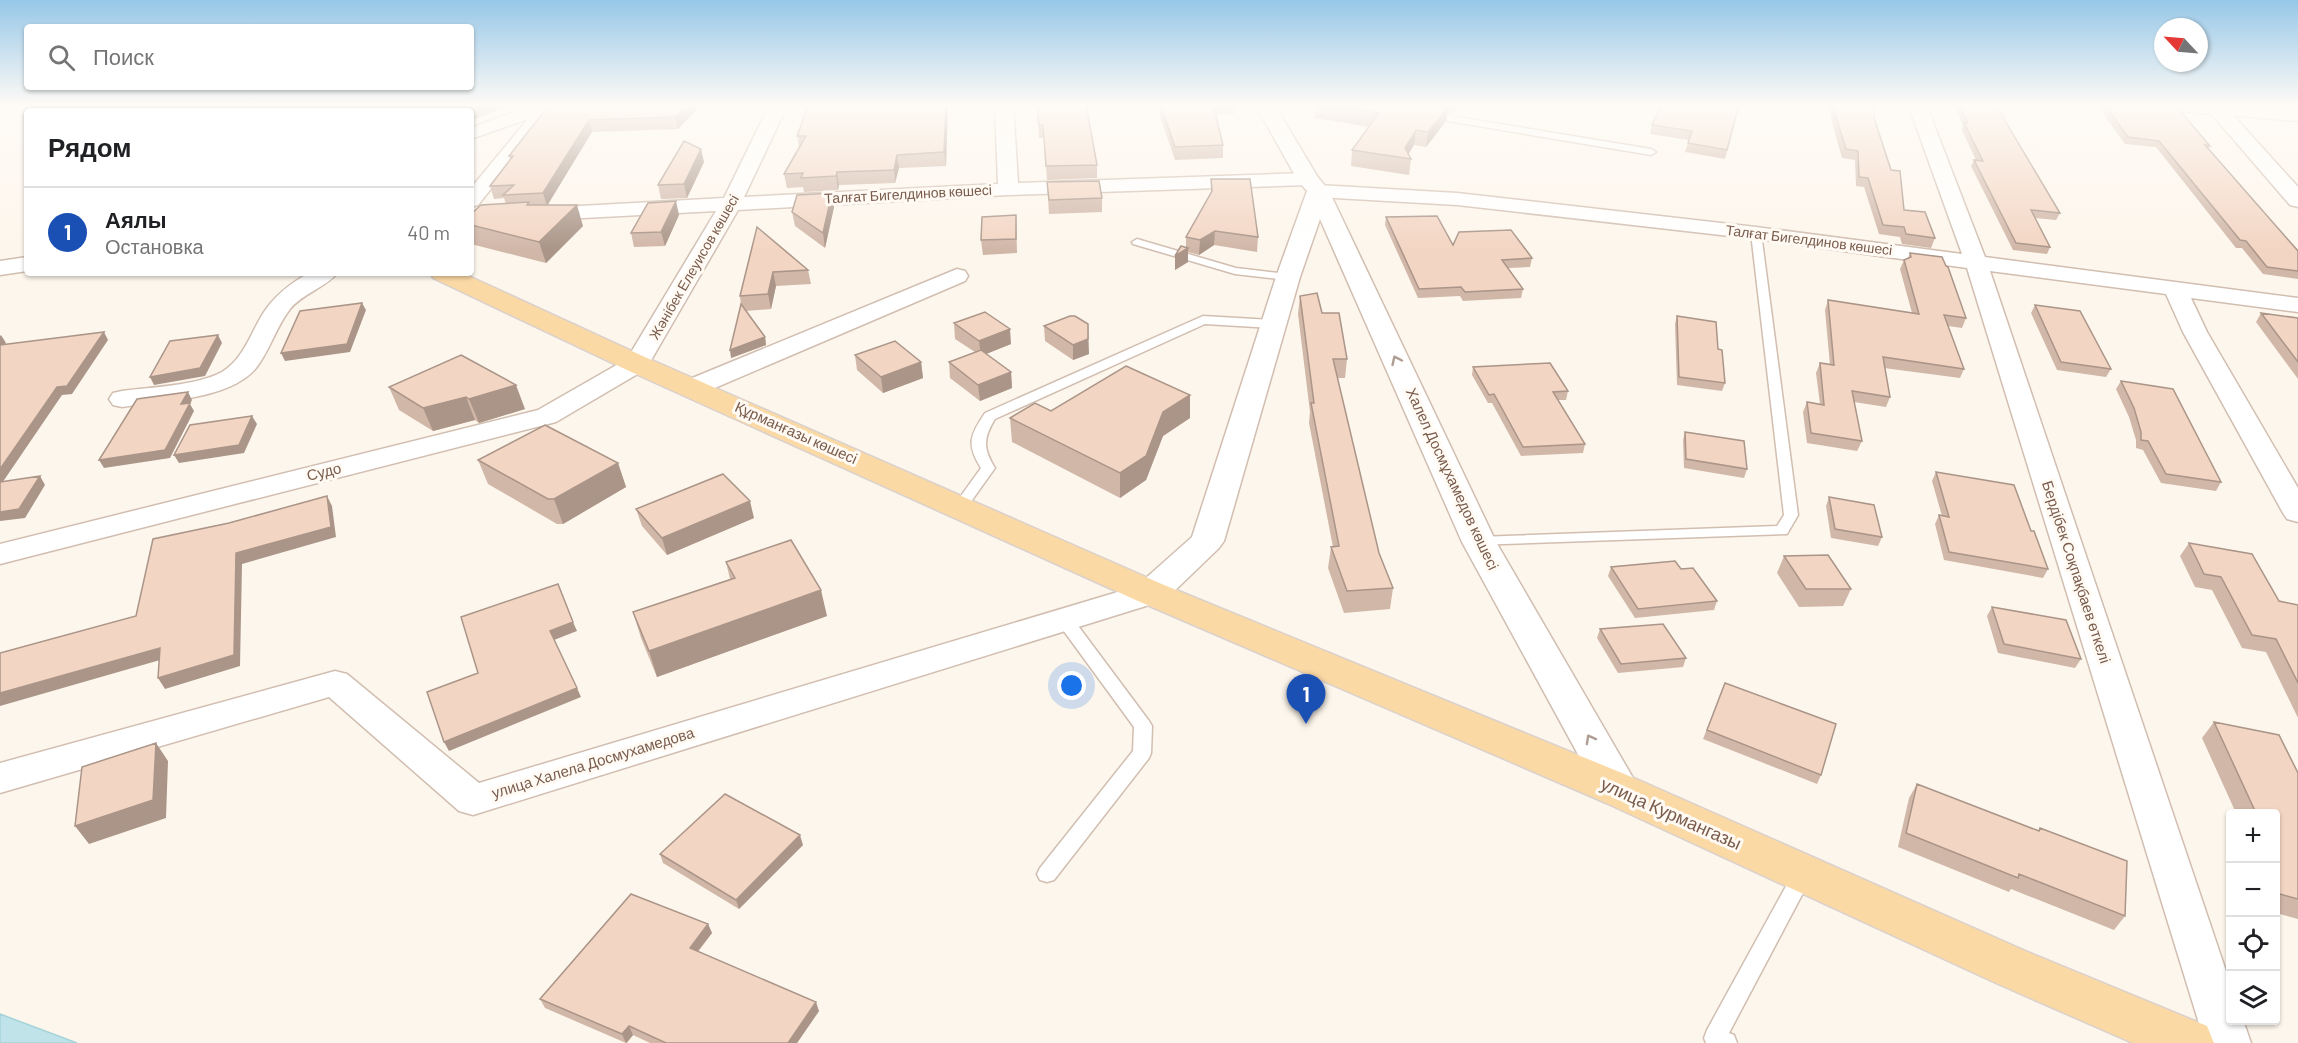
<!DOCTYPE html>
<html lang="ru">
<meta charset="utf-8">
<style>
body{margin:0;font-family:Barlow,sans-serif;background:#f2f2f2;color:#202124}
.controls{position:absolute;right:18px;bottom:18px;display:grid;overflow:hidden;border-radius:6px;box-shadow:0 2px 4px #0004}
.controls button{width:54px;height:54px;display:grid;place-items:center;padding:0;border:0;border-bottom:2px solid #e0e0e0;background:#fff;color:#202124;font:30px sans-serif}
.compass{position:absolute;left:2154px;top:18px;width:54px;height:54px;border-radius:50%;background:#fff;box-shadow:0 2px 4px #0004;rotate:296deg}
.you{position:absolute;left:1072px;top:686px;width:21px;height:21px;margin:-15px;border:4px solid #fff;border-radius:50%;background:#1a73e8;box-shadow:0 0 0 9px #1a73e833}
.badge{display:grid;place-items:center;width:39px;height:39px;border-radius:50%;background:#2563eb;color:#fff;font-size:20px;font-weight:700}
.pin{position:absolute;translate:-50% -50px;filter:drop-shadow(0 2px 3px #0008)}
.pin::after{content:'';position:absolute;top:32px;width:21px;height:18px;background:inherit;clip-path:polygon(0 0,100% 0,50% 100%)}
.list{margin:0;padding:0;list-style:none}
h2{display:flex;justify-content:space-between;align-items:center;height:78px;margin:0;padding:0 24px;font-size:26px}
h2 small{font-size:20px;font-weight:400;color:#757577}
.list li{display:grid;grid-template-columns:39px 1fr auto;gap:18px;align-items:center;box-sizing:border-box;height:90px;padding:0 24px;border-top:2px solid #e0e0e0}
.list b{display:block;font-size:22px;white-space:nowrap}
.list p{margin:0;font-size:20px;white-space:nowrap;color:#757577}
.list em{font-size:20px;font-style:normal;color:#757577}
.icon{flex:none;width:33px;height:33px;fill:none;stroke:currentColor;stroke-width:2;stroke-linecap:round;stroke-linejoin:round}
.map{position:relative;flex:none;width:2298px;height:1043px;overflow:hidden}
.search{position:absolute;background:#fff;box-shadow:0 2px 4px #0004;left:24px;top:24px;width:450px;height:66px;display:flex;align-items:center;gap:15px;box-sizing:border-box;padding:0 21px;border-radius:6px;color:#757577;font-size:22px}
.panel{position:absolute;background:#fff;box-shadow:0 2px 4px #0004;left:24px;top:108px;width:450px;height:168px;border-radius:6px}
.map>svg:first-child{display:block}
.water{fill:#bfe3e8;stroke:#a5d3da;stroke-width:1.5}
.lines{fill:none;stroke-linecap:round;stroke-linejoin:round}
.service-casing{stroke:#d1beb0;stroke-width:3}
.minor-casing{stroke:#d1beb0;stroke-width:3}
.tertiary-casing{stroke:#d1beb0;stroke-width:3}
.primary-casing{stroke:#dad1cd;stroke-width:3}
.service{fill:#fff;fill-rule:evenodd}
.minor{fill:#fff;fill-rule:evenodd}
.tertiary{fill:#fff;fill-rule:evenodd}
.primary{fill:#fbd9a5;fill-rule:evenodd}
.wall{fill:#d1b7a8}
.shaded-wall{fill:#aa9588}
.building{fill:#f3d5c3;stroke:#aa9588;stroke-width:1.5}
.oneway{stroke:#af9d94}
.labels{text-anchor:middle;stroke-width:6;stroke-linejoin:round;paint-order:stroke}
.far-street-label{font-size:14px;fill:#7a5c4d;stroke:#fffaf3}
.street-label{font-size:15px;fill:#7a5c4d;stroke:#fffaf3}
.near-street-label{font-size:18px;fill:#7a5c4d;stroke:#fffaf3}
</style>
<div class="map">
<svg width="2298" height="1043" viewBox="0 0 2298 1043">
<rect width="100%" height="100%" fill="#fdf6ec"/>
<path class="water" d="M0,1014L77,1043H0Z"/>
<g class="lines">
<defs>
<path id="service" d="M1427,112L1651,149L1656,152L1651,155L1424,117L1423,115Z
M1756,230L1761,233L1798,515L1787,534L1474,545L1471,542L1479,537L1777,526L1784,515L1751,233Z
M1137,239L1236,268L1288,274L1294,277L1288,280L1235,274L1133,244L1132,242Z
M1203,316L1274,320L1280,324L1274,328L1205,324L995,419C983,438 983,449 995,468L965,510H955L953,507L981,468C966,444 970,435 985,413Z
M1064,613L1070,615L1149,721L1152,726L1151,753L1149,758L1054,880L1047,882L1040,880L1037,874L1040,868L1133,751L1134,727L1058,623L1056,619L1058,615Z
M1803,866L1810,868L1813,874L1729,1033L1734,1035L1737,1043H1706L1704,1038L1707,1030L1796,868Z"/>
<path id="minor" d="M286,104H314C304,114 287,111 274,111L277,107Z
M535,104L558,105L478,205L471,207V188L528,119L471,139V128Z
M770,104H788L744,197L998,184L995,104H1013L1018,183L1308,173L1315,175L1318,179L1315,183L1308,185L1008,195L738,210L646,369L556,422L0,564V544L538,410L627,359L716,211L471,224V212L724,198Z
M1908,104H1926L1985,257L2298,298V312L2191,298L2207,332L2298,488V522L2287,519L2283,513L2183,332L2166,294L1990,271L2230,983V1020H2243L2251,1043H2205L1967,268L1756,239L1457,205L1318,197L1311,195L1308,191L1311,187L1318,185L1457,193L1756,227L1962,254Z
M2146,104H2221L2298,111V121L2155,109Z
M957,269L965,271L968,276L965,281L703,393L694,395L685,393L681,387L685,381Z
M309,273H337C327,287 303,293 290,309C276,327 270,350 256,368C230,400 160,401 122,407L113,405L109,399L113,393L122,391C151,387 196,386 222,372C244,359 251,332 264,312C276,294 291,283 309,273Z
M1151,582L1162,585L1167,593L1162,601L473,815L459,811L329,697L0,793V763L335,671L347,674L479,783Z"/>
<path id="tertiary" d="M1255,104H1274L1317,176L1329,191L1496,542L1640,790L1634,802L1619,806L1604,802L1462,542L1320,219L1300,277L1224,541L1219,548L1164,601L1151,605L1138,601L1133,593L1138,585L1192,537L1276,277L1307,191L1297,179Z
M2203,104H2223L2298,187V207L2290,205Z
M27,257V271L0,275V261Z"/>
<path id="primary" d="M64,104H89L97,111H72Z
M430,273H462L647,358L1164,585L1634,778L2030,953L2207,1026L2214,1043H2133L1996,983L1604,802L1138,601L627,370L433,278Z"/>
</defs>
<use href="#service" class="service-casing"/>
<use href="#minor" class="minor-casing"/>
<use href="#tertiary" class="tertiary-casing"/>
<use href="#primary" class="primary-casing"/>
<use href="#service" class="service"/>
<use href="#minor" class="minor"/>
<use href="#tertiary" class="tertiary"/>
<use href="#primary" class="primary"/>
</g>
<path class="wall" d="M259,104H281L273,109Z
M286,104H516L471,111H289Z
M550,104H702L678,129L592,132L547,205L583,226L546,263L471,244V214L506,204L504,198L494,199L490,186L510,159L509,156Z
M948,104L946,166L899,168L895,183L839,185L838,190L804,192L803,187L787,188L784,174L799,147L797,136Z
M1036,104L1097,165V178L1047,180L1044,138H1039Z
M1156,104H1234V114L1216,115L1223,145V158L1175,160Z
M1316,104H1460L1452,114L1448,113L1446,121L1426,147L1414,145L1408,154L1411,159L1409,175L1351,166L1352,150L1369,127L1315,118Z
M1739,104L1725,159L1685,152L1689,140L1650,134L1652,125Z
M1827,104H1873L1875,121L1904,210L1935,238L1931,248L1902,244L1900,237L1879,234L1864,187L1856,186L1855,160L1842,158Z
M1953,104H1995L2060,213L2056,220L2035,218L2050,247L2047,254L2013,250L1971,166L1974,160H1976L1962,130L1963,125Z
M2096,104H2157L2210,146L2208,149L2298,251V279L2263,274L2242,248H2236L2156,147L2125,144Z
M704,162L687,198L661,199L658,185Z
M1211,179L1258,237L1257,252L1214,245L1199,255L1188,252V262L1175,270V256L1186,247V237L1211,194Z
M1047,182L1102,198V212L1049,214Z
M834,207L825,248L795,226L792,212Z
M679,215L665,246L634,247L631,233Z
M1016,215L1017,253L983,255L981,240Z
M1386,217L1453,245L1532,258L1530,267L1508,268L1523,289L1521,298L1463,301L1460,296L1418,298L1385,225Z
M757,227L808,270L811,284L776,286L771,309L746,311L765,337L766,345L731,358L741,304L740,296Z
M1910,253L1966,318L1962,328L1948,326L1964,369L1960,378L1884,368L1890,397L1886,407L1854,402L1862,441L1857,451L1807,443L1803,412L1807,402L1820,404L1816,373L1820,363L1830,365L1825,310L1828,300L1912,313L1900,269L1904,260L1908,258Z
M1300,296L1322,313L1347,359L1345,378H1337L1379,553L1393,588L1390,609L1344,613L1328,568L1331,547H1333L1309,423L1310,412L1298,314Z
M2035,305L2111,369L2106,377L2057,370L2031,313Z
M2261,313L2298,318V379L2256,322Z
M1677,316L1718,349L1725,383L1722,391L1677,385L1675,324Z
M954,323L1011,344L986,354L1011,372L1012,388L980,401L950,378L949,362L975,352L955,339Z
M1044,326L1089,354L1073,360L1045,341Z
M461,355L525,409L479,423L475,420L433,431L399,410L389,387Z
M855,355L921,362L923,378L883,393L857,370Z
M1473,367L1568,391L1566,400H1557L1585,444L1583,453L1521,456L1492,403H1488L1472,375Z
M2121,381L2221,482L2216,491L2161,483L2143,450L2136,448V440L2129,417L2116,389Z
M1051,411L1190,418L1163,436L1146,480L1120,498L1012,442L1010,418Z
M1685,432L1747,469L1744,478L1684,468L1683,440Z
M478,460L618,463L626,487L563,524H557L488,484Z
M1936,472L2031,531L2048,569L2043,578L1944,560L1935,524L1939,515L1942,516L1932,481Z
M1829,497L1882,537L1878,546L1831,538L1826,506Z
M636,509L754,518L667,555L642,526Z
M2189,543L2279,601L2298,605V718L2266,652L2242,648L2212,590L2195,587L2180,556Z
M1784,556L1851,589L1843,606L1799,607L1777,573Z
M726,562L827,616L657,677L641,638L633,612L730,579Z
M1611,567L1681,569L1717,601L1714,610L1635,618L1608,576Z
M1992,607L2081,659L2075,668L1998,653L1987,616Z
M1600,629L1686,658L1683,667L1618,673L1597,638Z
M1725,683L1821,775L1817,784L1703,739Z
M2214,722L2298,773V919L2276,913V813H2236L2202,738Z
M1917,784L2038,831L2040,828L2125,916L2114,930L2011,889L2009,892L1898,847L1909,798Z
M803,845L739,909L663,863L660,854Z
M708,924L712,933L698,952L819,1011L797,1043H650L633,1035L627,1043H626L545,1008L540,999Z"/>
<path class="shaded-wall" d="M271,104H281L273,109Z
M481,104H516L471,120V111H461Z
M688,104H702L678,129L675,117Z
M946,104H948L946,166L944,152Z
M1454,104H1460L1452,114Z
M1448,107L1446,121L1426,147L1428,132Z
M589,120L592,132L547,206L543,193Z
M1416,130L1414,145L1406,158L1405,148Z
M701,149L704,162L687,198L684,184Z
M897,155L899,168L895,183L894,170Z
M837,172L839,185L838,190L836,176Z
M832,193L834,207L825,248L823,233Z
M676,201L679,215L665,246L661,232Z
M577,205L583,226L546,263L539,242Z
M1215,231L1214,245L1199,255L1200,240Z
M1188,248V262L1175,270V256Z
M773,272L776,286L771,309L768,294Z
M362,303L366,310L350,352L285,361L281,353Z
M1088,324L1089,354L1073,360V345Z
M1010,329L1011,344L981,356L979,341Z
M104,332L108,340L72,394L62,395L0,486V469L57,387Z
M1,335L6,343L0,350V336Z
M218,335L222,343L205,376L154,385L150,377Z
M765,337L766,345L731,358L730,350Z
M921,362L923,378L883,393L881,377Z
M1011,372L1012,388L980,401L978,385Z
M516,385L525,409L479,423L469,399Z
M188,392L192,400L190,404L194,411L170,458L104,468L99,460L181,404Z
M1190,395V418L1163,436L1146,480L1120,498V473L1163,412Z
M466,397L475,420L433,431L423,408Z
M252,416L257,424L244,453L179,463L174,455Z
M618,463L626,487L563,524L554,499Z
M40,476L45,485L25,518L0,521V512Z
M327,496L332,506L336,537L242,564L240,666L165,689L158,678L236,553Z
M750,501L754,518L667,555L662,538Z
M821,590L827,616L657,677L649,651Z
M573,622L577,631L554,640L550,631Z
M160,648L167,658L0,706V693Z
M577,688L581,697L449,751L444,742Z
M156,743L168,761L166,818L89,844L75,826Z
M800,835L803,845L739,909L736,900Z
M708,924L712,933L693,957L690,948Z
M816,1002L819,1011L797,1043H788Z
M629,1026L633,1035L626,1043L622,1034Z"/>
<path class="building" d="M292,104H481L461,111H314Z
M550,104H688L675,117L589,120L543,193L503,195L514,185L490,186L513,156H509Z
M809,104H946L944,152L897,155L894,170L837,172L836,176L801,178L803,173L784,174L806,136H797Z
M1037,104H1086L1097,165L1046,166L1043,125H1039Z
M1160,104H1213L1223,145L1175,147Z
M1322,104H1435L1448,107L1428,132L1416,130L1405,148L1411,159L1352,150L1379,113Z
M1662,104H1739L1727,150L1688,143L1692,131L1652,125Z
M1832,104H1873L1875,121L1891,170L1900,171L1904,210L1925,212L1935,238L1906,234L1904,227L1883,225L1868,178L1859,177L1858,151L1846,149Z
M1959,104H1995L2060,213L2031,210L2050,247L2016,243L1974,160L1983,161L1964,123H1968Z
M2104,104H2157L2176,106L2210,146L2205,145L2298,251V271L2267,267L2246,241L2240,240L2159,141L2128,137Z
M684,141L701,149L684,184L658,185Z
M1211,179H1250L1258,237L1215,231L1200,240L1186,237L1212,191Z
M1099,181L1102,198L1049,200L1047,182Z
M832,193L823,233L792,212L797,195Z
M676,201L661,232L631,233L648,203Z
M529,202L527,205H577L539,242L471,225V214L481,205Z
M1016,215V239L981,240L982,217Z
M1437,216L1453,245L1459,232L1511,230L1532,258L1502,260L1523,289L1465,292L1461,287L1419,289L1386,217Z
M757,227L808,270L773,272L768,294L740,296Z
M1181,246L1188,248L1175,256Z
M1910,253L1942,257L1946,266L1948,267L1966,318L1944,315L1964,369L1883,357L1890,397L1852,391L1862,441L1811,433L1807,402L1824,405L1820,363L1834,365L1828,300L1919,314L1904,260L1911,257Z
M1317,293L1322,313H1339L1347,359H1333L1379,553L1393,588L1347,591L1331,547L1339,546L1311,403H1314L1300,296Z
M362,303L347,344L281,353L300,311Z
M741,304L765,337L730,350Z
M2035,305L2080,311L2111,369L2061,362Z
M985,312L1010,329L979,341L954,323Z
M2261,313L2298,318V362Z
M1070,316H1075L1088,324V339L1073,345L1044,326Z
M1677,316L1716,322L1718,349L1722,350L1725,383L1679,377Z
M104,332L67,386L57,387L0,469V345Z
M218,335L200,368L150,377L170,341Z
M895,341L921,362L881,377L855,355Z
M981,350L1011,372L978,385L949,362Z
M461,355L516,385L469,399L466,397L423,408L389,387Z
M1550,363L1568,391L1553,392L1585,444L1523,447L1494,394L1489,395L1473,367Z
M1126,366L1190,395L1163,412L1146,456L1120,473L1010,418L1035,403L1051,411Z
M2121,381L2173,389L2221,482L2166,474L2148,441L2141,440V432L2134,408Z
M188,392L181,404L190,403L165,450L99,460L137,399Z
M252,416L239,445L174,455L190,425Z
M545,425L618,463L554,499H548L478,460Z
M1685,432L1744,441L1747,469L1686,459Z
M1936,472L2014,485L2031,531H2034L2048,569L1949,552L1939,515L1949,517Z
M723,474L750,501L662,538L636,509Z
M40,476L19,509L0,512V482Z
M327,496L331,527L236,553L234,655L158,678L160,648L0,693V653L136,616L153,539L229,523Z
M1829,497L1874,505L1882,537L1835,529Z
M791,540L821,590L649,651L633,612L735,578L726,562Z
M2189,543L2252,554L2279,601L2298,605V683L2276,639L2252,635L2221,577L2204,574Z
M1828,555L1851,589H1806L1784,556Z
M1675,561L1681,569L1693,568L1717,601L1638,609L1611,567Z
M558,584L573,622L550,631L577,688L444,742L427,692L478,673L461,617Z
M1992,607L2066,620L2081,659L2004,644Z
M1663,624L1686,658L1621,664L1600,629Z
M1725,683L1836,724L1821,775L1707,730Z
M2214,722L2279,735L2298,773V899L2276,893V813H2256Z
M156,743L153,800L75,826L82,767Z
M1917,784L2039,831L2040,828L2127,861L2125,916L2019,874L2018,878L1906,833Z
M725,794L800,835L736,900L660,854Z
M631,894L708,924L690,948L816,1002L788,1043H666L629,1026L622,1034L540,999Z"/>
<defs><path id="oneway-chevron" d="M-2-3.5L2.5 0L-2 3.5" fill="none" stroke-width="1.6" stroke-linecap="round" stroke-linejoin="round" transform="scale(1.5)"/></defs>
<g class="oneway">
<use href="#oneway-chevron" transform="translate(1396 360) rotate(-115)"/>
<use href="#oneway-chevron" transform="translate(1590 739) rotate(-119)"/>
</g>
<linearGradient id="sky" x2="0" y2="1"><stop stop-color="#97c7e8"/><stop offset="0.42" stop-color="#fefbf6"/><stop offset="1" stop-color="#fefbf6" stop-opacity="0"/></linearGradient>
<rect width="2298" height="250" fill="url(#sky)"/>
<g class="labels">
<g class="far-street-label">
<text transform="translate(908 194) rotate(-3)" y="5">Талғат Бигелдинов көшесі</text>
<text transform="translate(1809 240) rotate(7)" y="5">Талғат Бигелдинов көшесі</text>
<text transform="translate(694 267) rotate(-60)" y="5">Жәнібек Елеуисов көшесі</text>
</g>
<g class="street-label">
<text transform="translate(796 433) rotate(24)" y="5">Құрманғазы көшесі</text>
<text transform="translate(324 472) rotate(-14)" y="5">Судо</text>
<text transform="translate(1452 479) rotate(65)" y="5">Халел Досмұхамедов көшесі</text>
<text transform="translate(2076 572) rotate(72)" y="5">Бердібек Соқпақбаев өткелі</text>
<text transform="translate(593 763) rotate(-17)" y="5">улица Халела Досмухамедова</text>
</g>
<g class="near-street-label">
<text transform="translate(1671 814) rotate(24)" y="6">улица Курмангазы</text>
</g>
</g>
</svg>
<div class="controls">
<button>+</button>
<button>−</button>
<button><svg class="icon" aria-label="locate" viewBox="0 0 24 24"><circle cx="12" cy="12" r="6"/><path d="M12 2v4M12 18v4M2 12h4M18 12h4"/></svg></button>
<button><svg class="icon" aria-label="layers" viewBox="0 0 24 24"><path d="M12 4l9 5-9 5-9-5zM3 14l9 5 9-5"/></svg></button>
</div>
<svg class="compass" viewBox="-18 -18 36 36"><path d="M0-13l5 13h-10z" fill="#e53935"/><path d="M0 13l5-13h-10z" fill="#757577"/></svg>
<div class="you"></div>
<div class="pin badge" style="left:1306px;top:724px;background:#1a4fb4">1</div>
<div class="search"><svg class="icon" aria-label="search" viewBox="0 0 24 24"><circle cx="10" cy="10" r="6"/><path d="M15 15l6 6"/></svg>Поиск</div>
<section class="panel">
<h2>Рядом<small></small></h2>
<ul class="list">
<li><span class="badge" style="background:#1a4fb4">1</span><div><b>Аялы</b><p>Остановка</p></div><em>40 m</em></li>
</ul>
</section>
</div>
